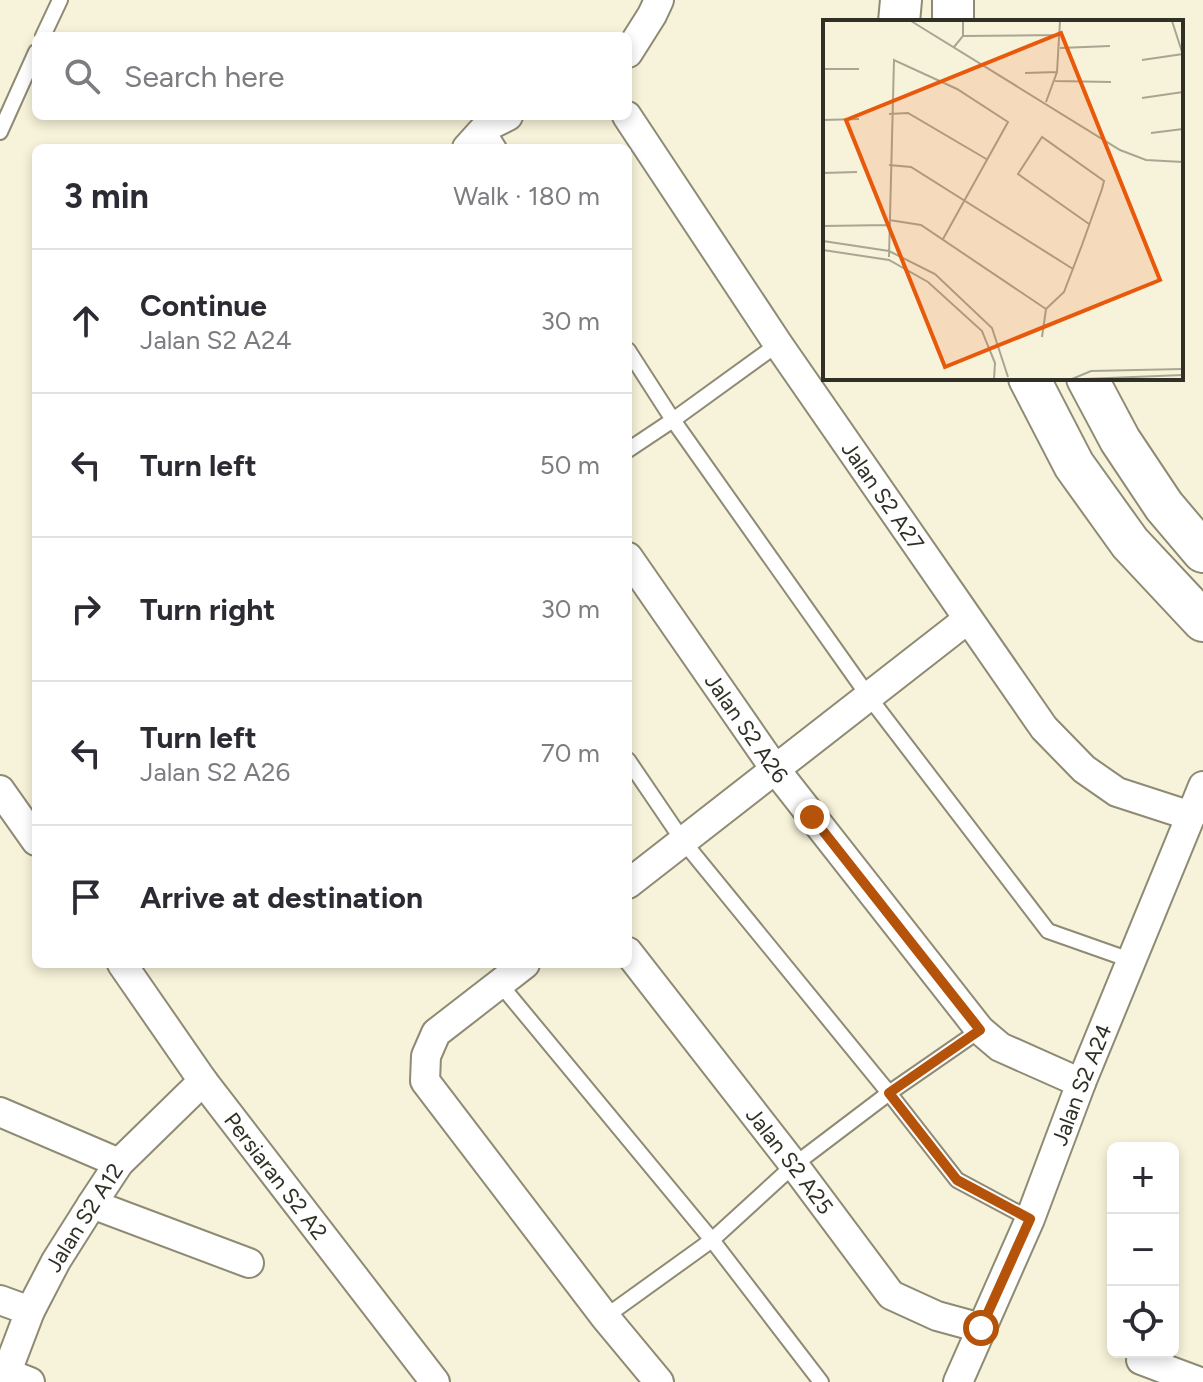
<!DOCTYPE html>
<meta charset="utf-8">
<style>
body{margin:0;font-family:Figtree,sans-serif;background:#f2f2f3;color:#2b2b33}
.controls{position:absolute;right:24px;bottom:24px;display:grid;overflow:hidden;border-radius:12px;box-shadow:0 4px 12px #0003}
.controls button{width:72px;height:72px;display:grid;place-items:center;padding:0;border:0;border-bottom:2px solid #e1e1e2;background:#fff;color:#2b2b33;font:40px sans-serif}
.stop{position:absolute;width:24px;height:24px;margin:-18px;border:6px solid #b45309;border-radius:50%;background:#fff}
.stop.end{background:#b45309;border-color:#fff;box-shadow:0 2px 8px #0008}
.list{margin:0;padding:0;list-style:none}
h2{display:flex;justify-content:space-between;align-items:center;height:104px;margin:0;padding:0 32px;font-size:34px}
h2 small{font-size:26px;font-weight:400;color:#7c7c81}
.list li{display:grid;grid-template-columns:52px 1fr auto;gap:24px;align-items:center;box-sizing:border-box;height:144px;padding:0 32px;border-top:2px solid #e1e1e2}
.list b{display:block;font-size:30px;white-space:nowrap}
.list p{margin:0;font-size:26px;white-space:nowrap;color:#7c7c81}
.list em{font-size:26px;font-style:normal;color:#7c7c81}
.icon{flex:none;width:44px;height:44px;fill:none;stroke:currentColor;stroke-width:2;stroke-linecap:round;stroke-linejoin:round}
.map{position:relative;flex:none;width:1203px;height:1382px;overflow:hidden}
.search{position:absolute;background:#fff;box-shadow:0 4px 12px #0003;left:32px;top:32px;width:600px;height:88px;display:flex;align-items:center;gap:20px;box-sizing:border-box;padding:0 28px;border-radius:12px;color:#7c7c81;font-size:30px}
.panel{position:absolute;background:#fff;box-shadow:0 4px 12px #0003;left:32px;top:144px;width:600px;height:824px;border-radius:12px}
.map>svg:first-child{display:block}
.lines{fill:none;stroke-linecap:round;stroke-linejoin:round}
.service-casing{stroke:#8e8a74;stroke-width:18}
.minor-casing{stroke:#8e8a74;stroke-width:32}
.secondary-casing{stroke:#8e8a74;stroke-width:44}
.service{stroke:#fff;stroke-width:14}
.minor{stroke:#fff;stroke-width:28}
.secondary{stroke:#fff;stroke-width:40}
.route{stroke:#b45309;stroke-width:10}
.labels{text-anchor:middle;stroke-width:6;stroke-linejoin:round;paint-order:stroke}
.street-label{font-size:22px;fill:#313026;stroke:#f7f3da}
.inset-road{fill:none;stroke:#a8a592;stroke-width:2}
.view{fill:#e8590c;fill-opacity:0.15;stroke:#e8590c;stroke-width:4}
.inset-edge{fill:none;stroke:#313026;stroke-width:4}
</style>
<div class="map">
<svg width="1203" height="1382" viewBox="0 0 1203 1382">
<rect width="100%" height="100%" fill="#f7f3da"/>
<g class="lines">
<defs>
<path id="service" d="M43,36L60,0
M486,127L499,148
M0,132L36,52
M628,350L673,420L869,697L1048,931L1133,961
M628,450L673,420L778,344
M628,760L683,841L889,1093L957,1180L1030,1219
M500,984L712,1240L821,1382
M605,1317L712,1240L794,1165L889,1093L980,1030"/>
<g id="minor">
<path d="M628,53L652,15L659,0"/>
<path id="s1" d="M627,116L778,344L1044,728L1084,769L1117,792L1191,816"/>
<path d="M467,148L486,127L508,116"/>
<path id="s2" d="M628,557L775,769L980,1030L1000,1047L1081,1083"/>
<path d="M0,790L36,841"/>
<path d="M628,884L968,619"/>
<path id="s3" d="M628,952L794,1165L891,1295L937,1316L981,1328"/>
<path id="s4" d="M122,964L203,1081L435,1382"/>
<path d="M525,964L436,1033L426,1056L425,1081L605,1317L659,1382"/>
<path d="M0,1112L119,1163"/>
<path d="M92,1204L249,1263"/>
<path d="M0,1300L30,1311"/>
<path d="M1141,1360L1200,1382"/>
<path d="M7,1373L30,1382"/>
<path id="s5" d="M3,1382L30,1311L56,1261L92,1204L119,1163L203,1081"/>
<path id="s6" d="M958,1382L1030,1219L1081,1083L1203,786"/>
</g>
<path id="secondary" d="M899,22L901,0
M953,22V0
M1029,378L1074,465L1130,543L1203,621
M1087,378L1120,440L1164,506L1203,552"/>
</defs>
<use href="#service" class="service-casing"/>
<use href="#minor" class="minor-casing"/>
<use href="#secondary" class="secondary-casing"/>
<use href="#service" class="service"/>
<use href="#minor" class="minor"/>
<use href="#secondary" class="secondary"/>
</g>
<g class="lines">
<path class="route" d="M812,817L980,1030L889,1093L957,1180L1030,1219L981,1328"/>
</g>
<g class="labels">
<g class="street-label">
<text dy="8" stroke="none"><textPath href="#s1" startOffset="458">Jalan S2 A27</textPath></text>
<text dy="8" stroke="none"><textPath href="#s2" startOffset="208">Jalan S2 A26</textPath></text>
<text dy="8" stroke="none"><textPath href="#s6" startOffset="322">Jalan S2 A24</textPath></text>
<text dy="8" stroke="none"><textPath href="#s3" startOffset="264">Jalan S2 A25</textPath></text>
<text dy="8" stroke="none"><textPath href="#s4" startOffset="262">Persiaran S2 A2</textPath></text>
<text dy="8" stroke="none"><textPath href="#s5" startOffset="184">Jalan S2 A12</textPath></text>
</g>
</g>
<g transform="translate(823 20)">
<rect width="360" height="360" fill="#f7f3da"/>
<path class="inset-road" d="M88,1L297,130L323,140L360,142M349,1L360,35M140,16L237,15M131,27L140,16V1M237,28L287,26M319,40L360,34M0,49H36M202,53L234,52M232,61L288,62M319,78L360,72M223,82L234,52L237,1M66,94L85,93L165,140M0,100L36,99M328,113L360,109M66,145L88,147L250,249M0,153L34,152M66,200L98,205L223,289M0,206L66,205M0,221L66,231L112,254L169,308L185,357M0,230L66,240L105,262L159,311L172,343L171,359M66,237L71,40L134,69L185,102L120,219M219,317L223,289L241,272L259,225L279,169L281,161L219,117L195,154L266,204M249,359L268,351L360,349M261,359L360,355"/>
<path class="view" d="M238,13L337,260L122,347L23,100Z"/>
<rect width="360" height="360" class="inset-edge"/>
</g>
</svg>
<div class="controls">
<button>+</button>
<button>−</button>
<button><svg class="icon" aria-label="locate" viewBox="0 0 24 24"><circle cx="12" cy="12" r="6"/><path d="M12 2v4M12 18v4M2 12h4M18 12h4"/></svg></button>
</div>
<div class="stop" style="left:981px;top:1328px"></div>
<div class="stop end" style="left:812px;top:817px"></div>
<div class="search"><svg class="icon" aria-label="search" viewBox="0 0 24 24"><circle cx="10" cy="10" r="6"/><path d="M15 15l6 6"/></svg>Search here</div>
<section class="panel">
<h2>3 min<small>Walk · 180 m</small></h2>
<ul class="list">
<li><svg class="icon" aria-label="ahead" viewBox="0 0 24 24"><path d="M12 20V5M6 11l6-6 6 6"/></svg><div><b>Continue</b><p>Jalan S2 A24</p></div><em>30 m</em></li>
<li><svg class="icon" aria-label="left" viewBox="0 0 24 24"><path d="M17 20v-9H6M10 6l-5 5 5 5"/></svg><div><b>Turn left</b></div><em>50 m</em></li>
<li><svg class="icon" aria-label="right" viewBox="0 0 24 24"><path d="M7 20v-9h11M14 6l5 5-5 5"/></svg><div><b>Turn right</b></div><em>30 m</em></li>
<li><svg class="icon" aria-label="left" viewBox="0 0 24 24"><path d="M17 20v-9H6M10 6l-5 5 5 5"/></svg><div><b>Turn left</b><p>Jalan S2 A26</p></div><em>70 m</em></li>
<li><svg class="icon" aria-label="arrive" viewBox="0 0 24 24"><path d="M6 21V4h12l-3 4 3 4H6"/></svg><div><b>Arrive at destination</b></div></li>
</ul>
</section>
</div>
